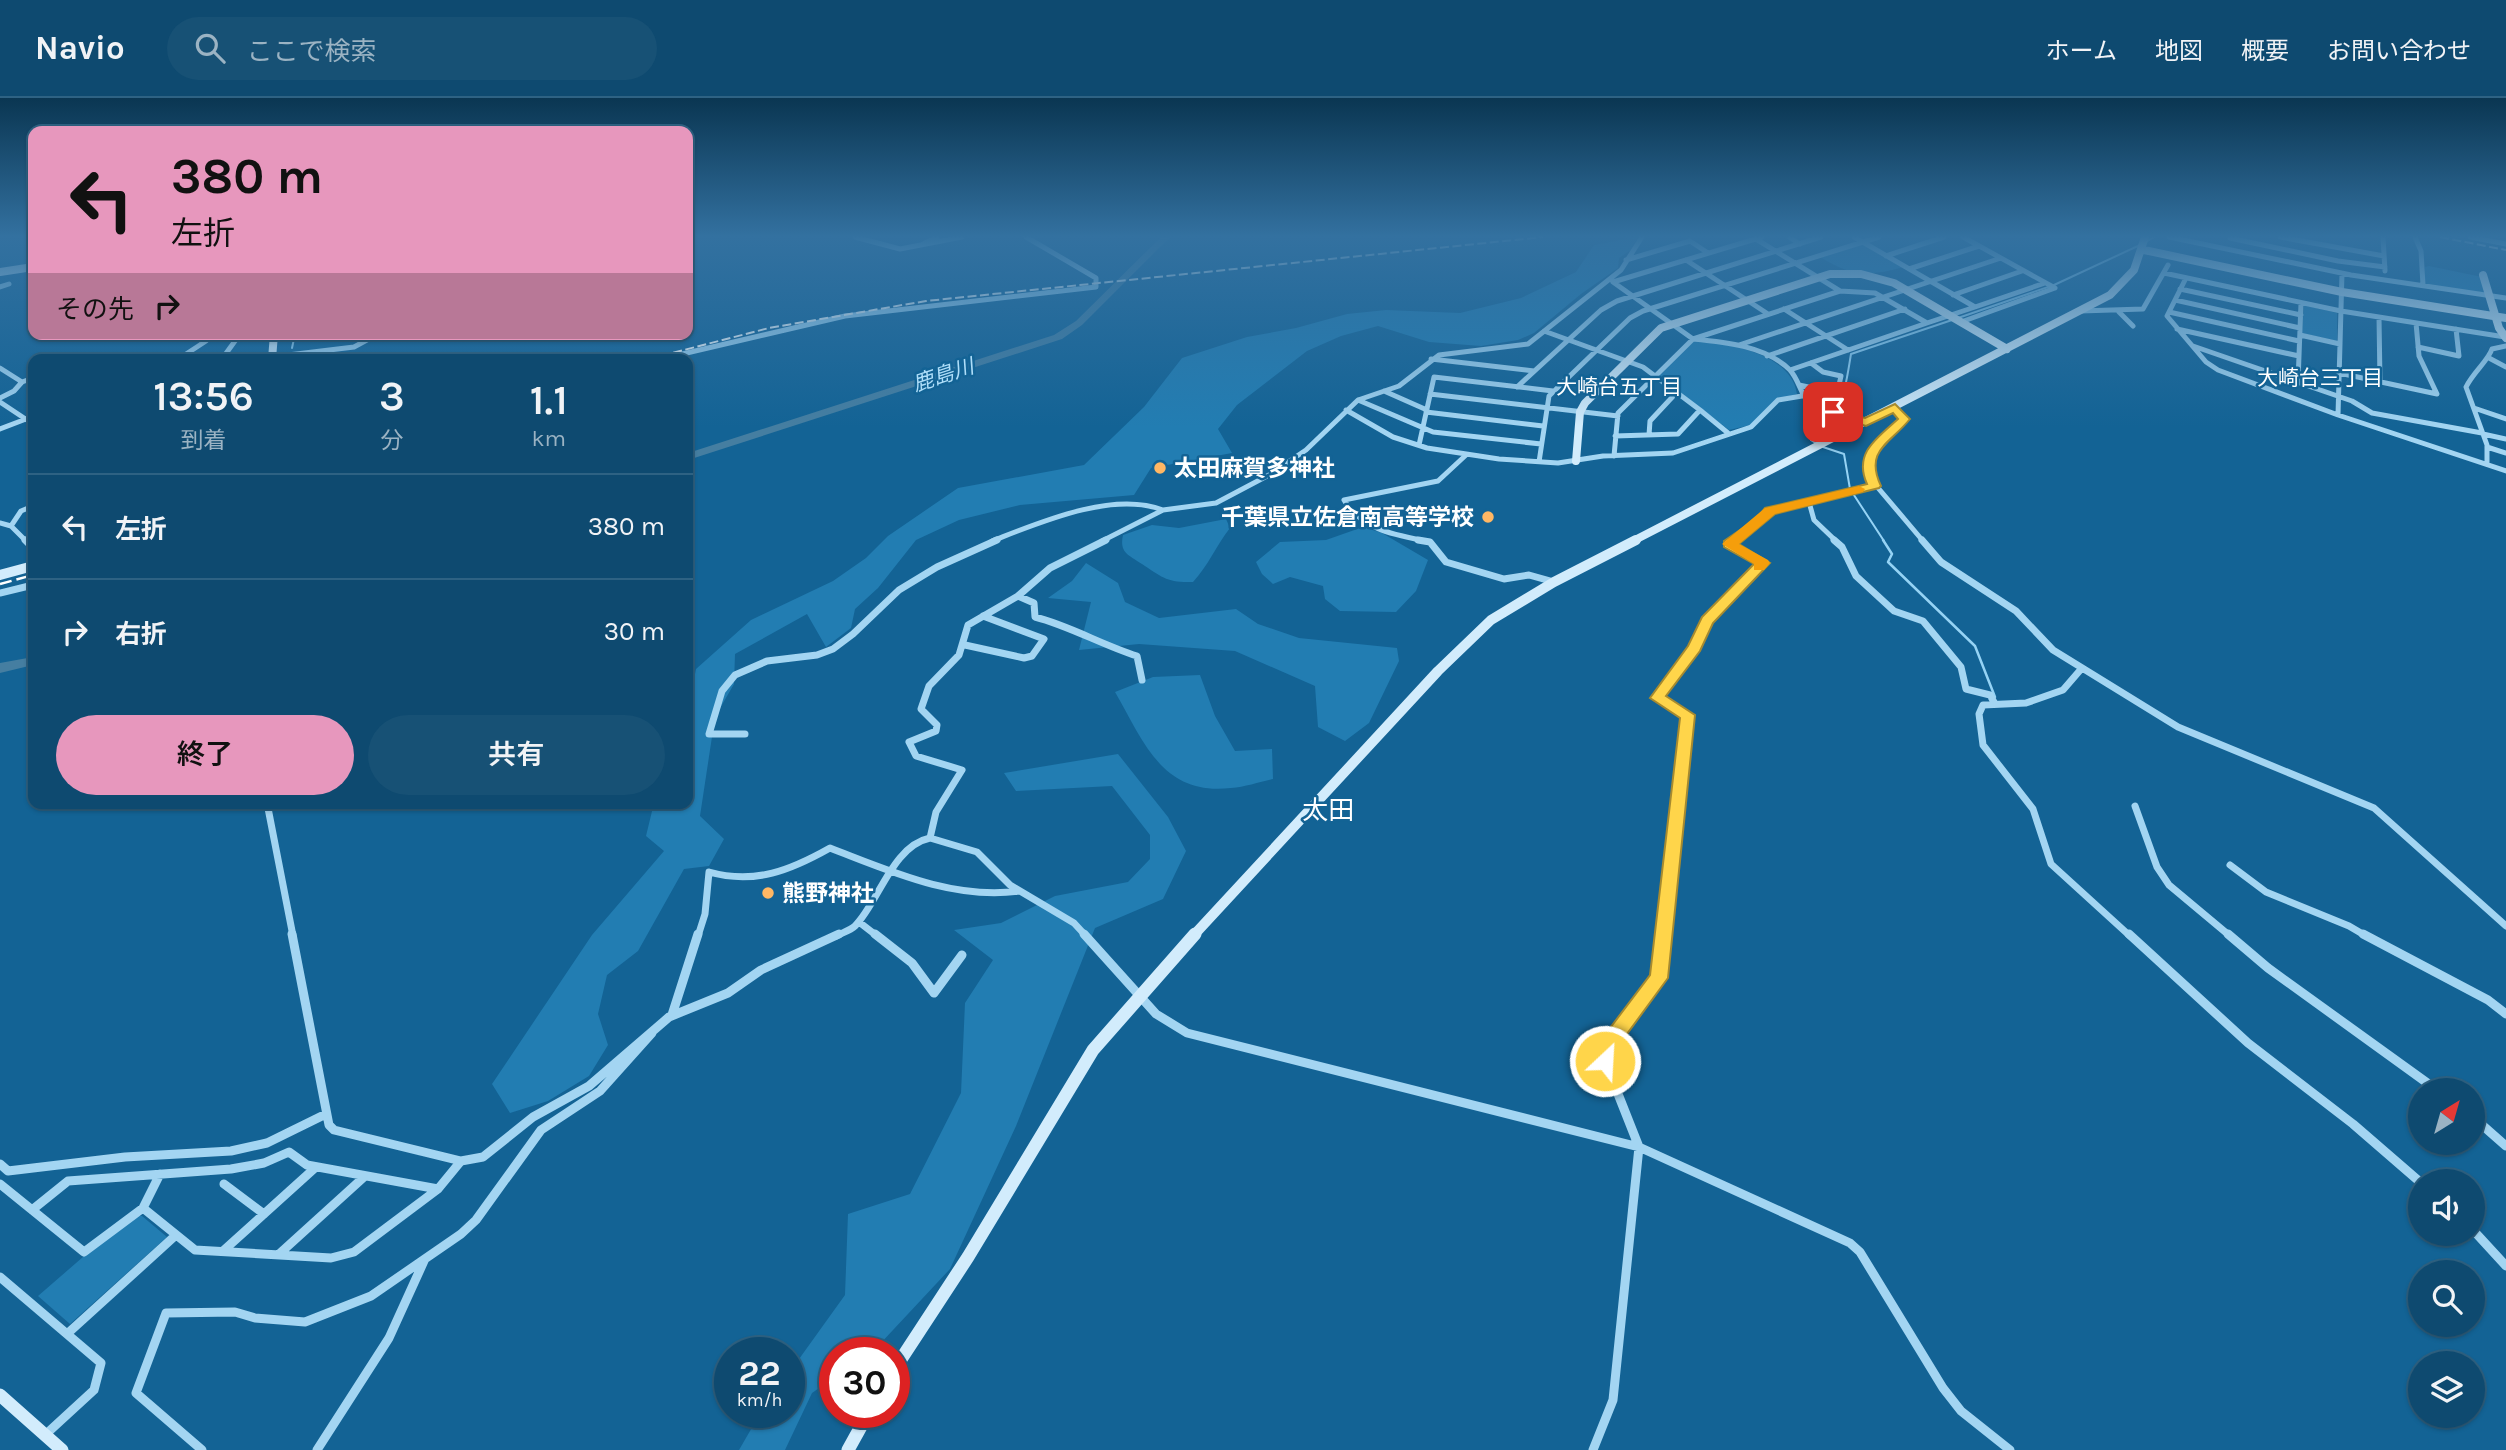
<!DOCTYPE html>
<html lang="ja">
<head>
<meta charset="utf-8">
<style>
	body { margin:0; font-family:Karla,"Noto Sans JP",sans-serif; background:#175175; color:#f1f3f6; height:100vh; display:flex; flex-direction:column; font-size:26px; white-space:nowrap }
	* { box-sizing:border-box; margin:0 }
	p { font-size:23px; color:#9bb3c3 }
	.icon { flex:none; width:38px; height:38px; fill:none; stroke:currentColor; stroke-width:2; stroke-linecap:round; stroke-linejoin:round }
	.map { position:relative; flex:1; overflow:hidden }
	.side { position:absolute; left:28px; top:256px; width:665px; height:455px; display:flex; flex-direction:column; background:#0e4a70; border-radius:14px; box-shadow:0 2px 5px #0004,0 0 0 2px #2e6283 }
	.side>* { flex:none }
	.hud { position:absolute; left:28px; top:28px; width:665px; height:214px; border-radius:14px; box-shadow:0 2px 5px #0004,0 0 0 2px #2e6283; background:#e797bd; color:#111; overflow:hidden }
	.needle { width:46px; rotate:37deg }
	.controls { position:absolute; left:2408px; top:980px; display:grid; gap:14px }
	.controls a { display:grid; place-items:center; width:77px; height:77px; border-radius:50%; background:#0e4a70; box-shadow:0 2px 5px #0004,0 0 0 2px #2e6283; font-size:35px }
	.speed { position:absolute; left:714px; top:1239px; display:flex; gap:14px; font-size:35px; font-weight:700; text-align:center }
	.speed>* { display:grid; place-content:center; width:91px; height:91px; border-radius:50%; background:#0e4a70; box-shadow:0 2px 5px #0004,0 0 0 2px #2e6283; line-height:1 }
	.speed small { font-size:18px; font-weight:400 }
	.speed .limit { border:10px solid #d22; background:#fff; color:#111 }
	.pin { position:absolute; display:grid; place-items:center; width:60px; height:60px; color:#fff; margin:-30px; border-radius:14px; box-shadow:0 4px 10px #0006 }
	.me { position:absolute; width:77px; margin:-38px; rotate:25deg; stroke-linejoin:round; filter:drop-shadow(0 0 5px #0008) }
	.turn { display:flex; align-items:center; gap:24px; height:147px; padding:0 28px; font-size:32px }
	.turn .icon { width:91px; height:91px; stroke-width:2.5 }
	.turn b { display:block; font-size:49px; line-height:60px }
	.then { display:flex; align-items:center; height:66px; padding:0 28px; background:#0003; gap:14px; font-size:26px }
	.eta { display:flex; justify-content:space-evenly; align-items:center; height:119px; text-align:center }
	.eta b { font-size:42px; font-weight:600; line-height:49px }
	.cta { display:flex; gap:14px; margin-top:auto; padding:14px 28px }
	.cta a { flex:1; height:80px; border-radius:42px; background:#e797bd; color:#111; font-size:28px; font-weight:600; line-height:80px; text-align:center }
	.cta a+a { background:#175175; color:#f1f3f6 }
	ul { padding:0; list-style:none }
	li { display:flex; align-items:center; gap:21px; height:105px; padding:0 28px; border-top:2px solid #2e6283 }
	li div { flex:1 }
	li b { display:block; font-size:26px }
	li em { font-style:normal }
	header { display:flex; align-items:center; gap:42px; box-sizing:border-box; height:98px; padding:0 35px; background:#0e4a70; border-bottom:2px solid #2e6283 }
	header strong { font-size:33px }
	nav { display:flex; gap:38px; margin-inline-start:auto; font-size:24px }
	.search { width:490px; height:63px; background:#175175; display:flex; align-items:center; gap:18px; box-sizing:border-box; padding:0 24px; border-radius:38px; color:#9bb3c3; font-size:26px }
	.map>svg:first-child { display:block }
</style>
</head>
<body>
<header>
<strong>Navio</strong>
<div class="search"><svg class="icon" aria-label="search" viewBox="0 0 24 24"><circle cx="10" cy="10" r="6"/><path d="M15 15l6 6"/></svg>ここで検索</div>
<nav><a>ホーム</a><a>地図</a><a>概要</a><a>お問い合わせ</a></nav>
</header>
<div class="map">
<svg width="2506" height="1352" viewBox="0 0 2506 1352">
	<rect width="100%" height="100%" fill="#136395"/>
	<path fill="#227db2" d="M 1638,139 L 1631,152 L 1619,160 L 1618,170 L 1581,196 L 1534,235 L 1518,242 L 1481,248 L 1429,244 L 1378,228 L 1341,238 L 1307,253 L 1237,307 L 1218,331 L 1232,355 L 1151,370 L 1134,397 L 1020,407 L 959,422 L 916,442 L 878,490 L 855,511 L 851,530 L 826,549 L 807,516 L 735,556 L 734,586 L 715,619 L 700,718 L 724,741 L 709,768 L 684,771 L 638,853 L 607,877 L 598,916 L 608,947 L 589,978 L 548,1003 L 510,1015 L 492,986 L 592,837 L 664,753 L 646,738 L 654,705 L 688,705 L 688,611 L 696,571 L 751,522 L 833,483 L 866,460 L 888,438 L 958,390 L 1084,367 L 1144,309 L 1182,260 L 1247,239 L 1296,230 L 1347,216 L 1386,212 L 1460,215 L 1521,200 L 1576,174 L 1594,147 Z
		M 1862,146 L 1903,169 C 1869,179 1851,178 1820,159 Z
		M 2429,168 L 2482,179 L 2486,195 L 2427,187 L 2424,185 L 2425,169 Z
		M 2304,207 L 2337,215 L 2337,243 L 2302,235 Z
		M 1697,242 C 1731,246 1791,256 1797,296 L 1785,299 L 1751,327 L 1729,332 L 1659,278 L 1691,244 Z
		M 1226,421 L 1230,430 C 1216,448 1208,468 1193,484 C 1167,485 1162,479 1142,466 C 1129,457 1119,455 1123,437 L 1152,427 L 1179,430 Z
		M 1363,429 L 1382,435 L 1428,462 L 1416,493 L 1396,514 L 1340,513 L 1325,501 L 1323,488 L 1290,479 L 1273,486 L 1262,476 L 1256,464 L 1280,444 L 1326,442 Z
		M 1086,465 L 1118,485 L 1125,504 L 1159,520 L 1236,511 L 1258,526 L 1299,540 L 1397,550 L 1399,563 L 1369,625 L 1345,643 L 1318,629 L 1315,588 L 1235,553 L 1139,546 L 1079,552 L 1091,504 L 1048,500 L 1072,483 Z
		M 1200,577 L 1215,618 L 1235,653 L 1272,651 L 1273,681 C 1259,684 1245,689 1231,690 C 1162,698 1144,644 1115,594 L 1153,579 Z
		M 1118,656 L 1168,719 L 1186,753 L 1163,801 L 1095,830 L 1016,1028 L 950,1171 L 879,1247 L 868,1255 L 835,1255 L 835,1279 L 812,1295 L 785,1352 L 739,1352 L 761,1314 L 789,1314 L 789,1275 L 845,1197 L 848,1116 L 910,1096 L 961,995 L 965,905 L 993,862 L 954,832 L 1001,825 L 1055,798 L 1128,784 L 1150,761 L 1150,737 L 1112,688 L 1016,693 L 1004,675 Z
		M 137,1118 L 142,1118 L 167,1139 L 70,1226 L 38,1198 L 106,1139 Z"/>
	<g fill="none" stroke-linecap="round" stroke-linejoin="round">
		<path stroke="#95d3f5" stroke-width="2" d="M 2146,144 L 2154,139
			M 1958,220 L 2054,187 L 2140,147
			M 292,250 L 295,236
			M 317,254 L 323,261
			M 1817,346 L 1811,342 C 1843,322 1845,291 1851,256 L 1952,222
			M 1823,349 L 1844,356 L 1850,391 L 1884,443"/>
		<path stroke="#95d3f5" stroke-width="2.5" d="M 1883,442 L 1892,456 L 1888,464 L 1975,548 L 1995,599"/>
		<path fill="#457ea1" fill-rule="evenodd" d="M 1161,139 L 1170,139 L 1082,227 L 1062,241 L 688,362 L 688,355 L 1054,237 L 1076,223 Z
			M 33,559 L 33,567 L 0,575 L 0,565 Z"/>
		<path stroke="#a3d5f2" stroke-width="5" d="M 855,139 L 900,151 L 962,139
			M 1789,139 L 1800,146
			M 1854,139 L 1975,209 L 2045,185
			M 1963,139 L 2055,190
			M 2169,139 L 2351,177 L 2506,200
			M 2280,139 L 2384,158
			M 2383,139 L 2385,173
			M 2415,139 L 2421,153 L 2423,187
			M 2470,139 L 2506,146
			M 2230,140 L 2338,163 L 2385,169
			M 1756,141 L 1840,193 L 1693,241 L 1613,184 L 1762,139
			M 923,146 L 937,139
			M 1886,158 L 1944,139
			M 1626,162 L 1690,143 L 1708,155
			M 1686,162 L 1768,216
			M 1909,171 L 1979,148
			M 2164,175 L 2341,213 L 2505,239
			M 2186,180 L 2167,218 L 2206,264 L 2218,272 L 2338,317 L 2506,373
			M 0,189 L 9,186
			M 2180,191 L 2301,217
			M 1953,197 L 2022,173
			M 2175,202 L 2300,230
			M 1784,211 L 1848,252
			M 2080,213 L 2143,211 L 2168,167
			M 2119,214 L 2133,228
			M 2169,214 L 2299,243
			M 2379,219 L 2380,284
			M 1961,224 L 2055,190
			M 1927,225 L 1975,209
			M 2177,231 L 2299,258
			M 1544,233 L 1643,269 L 1700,312 L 1678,336 L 1615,338
			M 2300,237 L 2340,246
			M 1739,247 L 2001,160
			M 2193,248 L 2352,303 L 2372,315 L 2482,335
			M 2418,249 L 2459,258 L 2456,231
			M 1767,258 L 1905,211
			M 2489,260 L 2506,269
			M 121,261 L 140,258 L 143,261
			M 184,261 L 180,260 L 206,243 L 182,238 L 185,236
			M 222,261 L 240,236
			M 255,261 L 354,249 L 378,236
			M 661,261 L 845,218 L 1096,189 L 1096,180 L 1026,139
			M 1431,261 L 1534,273
			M 1811,265 L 1823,274 L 1841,278 L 1833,314
			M 0,270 L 22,284 L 14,293 L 0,300
			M 1790,272 L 1927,225 L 1875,195 L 1840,193
			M 2339,275 L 2437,296 L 2419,258 L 2416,225
			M 22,284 L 33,280
			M 2298,284 L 2301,205
			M 1799,287 L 1837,295
			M 1517,289 L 1601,212 L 1617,203 L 1821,139
			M 1384,293 L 1427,312
			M 1430,296 L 1618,318
			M 1358,302 L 1433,334 L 1541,346
			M 0,304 L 33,326
			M 1895,309 L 1904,321 L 1871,352 L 1868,378 L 1923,443
			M 2474,310 L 2506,321
			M 1346,312 L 1393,339 L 1427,350 L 1499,361 L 1558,365 L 1603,358 L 1673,355 L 1751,329 L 1778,302 L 1802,298
			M 1700,312 L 1728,335
			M 1426,314 L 1543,328
			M 2338,317 L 2342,175
			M 0,331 L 26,321
			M 2483,336 L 2506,341
			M 1649,337 L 1650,323 L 1677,294
			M 1419,347 L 1434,279 L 1553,293
			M 2487,349 L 2506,355
			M 1614,358 L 1618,315 L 1693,241 C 1725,244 1766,248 1790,272 C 1799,282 1800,295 1809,305 L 1865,324
			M 1539,364 L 1549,298 L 1630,220 L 1643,213 L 1879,139
			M 2487,366 L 2487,347 L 2466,289 C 2474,273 2488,263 2492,251 L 2506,248
			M 1809,404 L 1814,422 L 1836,443
			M 0,425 L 11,428 L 26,443
			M 11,428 L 21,413 L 33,408
			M 992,443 C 1041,424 1112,393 1163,412
			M 1102,443 L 1163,412 L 1216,405 L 1269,377 L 1306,352 L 1358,302 L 1399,288 L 1439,257 L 1528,246 L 1621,172 L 1642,139
			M 1426,443 C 1395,437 1362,432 1344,402 L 1438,383 L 1466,357
			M 1732,443 L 1770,413 L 1874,388"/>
		<path stroke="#a3d5f2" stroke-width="7" d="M 25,442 L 33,450
			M 1418,442 L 1430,444 L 1446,464 L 1504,481 L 1529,477 L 1554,484
			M 1834,442 L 1842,449 L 1856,478 L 1894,513 L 1923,523 L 1961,569 L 1966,591 L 1990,597 L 1995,606
			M 1922,442 L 1941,464 L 2016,513 L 2053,552 L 2178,629 L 2374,710 L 2506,828
			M 0,495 L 33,487
			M 1018,498 L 1034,505 L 1035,519 C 1070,528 1102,547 1137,558 L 1142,582
			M 965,547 L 1024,560 L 1032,558 L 1044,541 L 983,518
			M 2082,570 L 2063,592 L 2026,605 L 1983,607 L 1979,616 L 1983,647 L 2033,711 L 2051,766 L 2130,838
			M 745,636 L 709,636 L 722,593 L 735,577 L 767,563 L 817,557 L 833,551 L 853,536 L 899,492 L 937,469 L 997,442
			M 267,705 L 293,838
			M 2135,708 L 2157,769 L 2169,787 L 2230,838
			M 2230,767 L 2266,794 L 2349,828 L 2366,838
			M 859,824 L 877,838
			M 698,838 L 705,816 L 709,774 C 755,787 791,772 830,750 C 890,773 953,802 1019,793
			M 836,838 C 842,835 851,832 855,828 C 879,804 892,748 930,740
			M 1086,838 L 1074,825 L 1010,787 L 977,754 L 930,740 L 936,714 L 962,672 L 916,658 L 909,644 L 936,633 L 937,627 L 921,611 L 929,588 L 959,557 L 968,527 L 1018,498 L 1050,470 L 1106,442
			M 1664,838 L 1688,617 L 1657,600 L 1695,549 L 1707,523 L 1763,465 L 1729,446 L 1735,442"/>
		<path stroke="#a3d5f2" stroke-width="9" d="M 292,836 L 329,1027 L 334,1032 L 461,1063 L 483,1059 L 533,1019 L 589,988 L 669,919 L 728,895 L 761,872 L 839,836
			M 875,836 L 912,865 L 934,895 L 962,857
			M 1084,836 L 1156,916 L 1187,935 L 1639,1049 L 1850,1145 L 1860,1154 L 1943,1290 L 1961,1313 L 2010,1352
			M 2129,836 L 2248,945 L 2353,1026 L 2420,1084
			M 2228,836 L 2268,870 L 2437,992
			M 2363,836 L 2488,902 L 2506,916
			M 672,917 L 698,836
			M 2473,1019 L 2506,1048
			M 0,1066 L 8,1073 L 125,1059 L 231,1053 L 267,1045 L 326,1016
			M 0,1086 L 84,1154 L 143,1110 L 195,1152 L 331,1160 L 354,1154 L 438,1091 L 461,1063
			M 224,1086 L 264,1116
			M 143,1110 L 160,1076
			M 32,1112 L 68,1083 L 231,1071 L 264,1065 L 289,1054 L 307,1067 L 438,1091
			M 2473,1132 L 2506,1168
			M 223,1153 L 316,1069
			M 278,1157 L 364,1079
			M 0,1179 L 101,1265 L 94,1292 L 45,1337
			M 67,1236 L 176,1137
			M 202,1352 L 136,1295 L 166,1215 L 235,1214 L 255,1220 L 305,1224 L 371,1198 L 461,1136 L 476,1122 L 541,1032 L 600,993 L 652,935
			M 317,1352 L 389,1240 L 424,1163
			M 1593,1352 L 1613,1302 L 1639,1049 L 1605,963 L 1605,955 L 1659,879 L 1664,836"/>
		<path stroke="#d2ecfc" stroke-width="8" d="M 2144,152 L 2342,194 L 2506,220
			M 0,174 L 33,169
			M 2483,177 L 2499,230 L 2506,240
			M 272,261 L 274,236
			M 1576,363 L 1580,314 L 1585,305 L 1661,230 L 1830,176 L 1861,176 L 1894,185 L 2007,251
			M 1633,443 L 2110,197 L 2134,172 L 2145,139"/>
		<path stroke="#d2ecfc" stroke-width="10" d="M 0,477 L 33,468
			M 1193,838 L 1438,573 L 1491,522 L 1554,484 L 1636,442"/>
		<path stroke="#d2ecfc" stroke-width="13" d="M 894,1272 L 968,1159 L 1093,952 L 1195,836
			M 0,1297 L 62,1352
			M 848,1352 L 869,1314"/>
		<path stroke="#fff" stroke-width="2" stroke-dasharray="9 3.5" stroke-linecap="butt" d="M 2440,139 L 2506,152
			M 649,261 L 769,230 L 926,203 L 1543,139"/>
		<path stroke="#fff" stroke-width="2.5" stroke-dasharray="12 5" stroke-linecap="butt" d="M 0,486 L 33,477"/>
	</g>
	<linearGradient id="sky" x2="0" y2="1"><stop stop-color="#0a3652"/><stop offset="0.42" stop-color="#3371a0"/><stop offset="1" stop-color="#3371a0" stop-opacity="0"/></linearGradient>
	<rect width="2506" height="329" fill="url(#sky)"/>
	<path fill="#ffd54a" stroke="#a68a30" stroke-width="2" d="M 1895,306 L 1910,321 C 1890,346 1864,352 1881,388 L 1879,390 L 1775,416 L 1739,446 L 1770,465 L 1713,525 L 1700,553 L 1666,598 L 1695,617 L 1668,880 L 1616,951 L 1612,969 L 1598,969 L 1595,963 L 1601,942 L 1650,877 L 1680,620 L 1650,600 L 1688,548 L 1702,519 L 1754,466 L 1724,449 L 1724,443 L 1756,421 L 1765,410 L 1867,386 C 1853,355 1877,340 1898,321 L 1893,315 L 1866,328 L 1829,317 L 1829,311 L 1865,320 Z"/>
	<path fill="#f59e0b" d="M 1859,388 L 1865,391 L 1863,394 L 1775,416 L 1739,446 L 1768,462 L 1770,465 L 1764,472 L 1754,472 L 1754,466 L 1722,446 L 1765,410 Z"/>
	<g fill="#ffb764" stroke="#136395" stroke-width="2.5">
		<circle cx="1160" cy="370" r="7"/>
		<circle cx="1488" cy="419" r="7"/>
		<circle cx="768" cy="795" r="7"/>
	</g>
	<g text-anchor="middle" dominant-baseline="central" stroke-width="5" stroke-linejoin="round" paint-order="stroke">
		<g font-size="21" font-style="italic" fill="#afdef9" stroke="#136395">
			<text transform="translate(943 277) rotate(-18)">鹿島川</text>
		</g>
		<g font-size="21" fill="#fff" stroke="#136395">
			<text x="2320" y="280">大崎台三丁目</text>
			<text x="1619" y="289">大崎台五丁目</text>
		</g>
		<g font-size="23" font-weight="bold" fill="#fff" stroke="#136395" text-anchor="start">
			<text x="1174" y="370">太田麻賀多神社</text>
			<text x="1474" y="419" text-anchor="end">千葉県立佐倉南高等学校</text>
			<text x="782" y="795">熊野神社</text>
		</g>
		<g font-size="26" fill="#fff" stroke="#136395">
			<text x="1328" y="712">太田</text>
		</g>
	</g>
</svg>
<div class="controls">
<a><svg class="needle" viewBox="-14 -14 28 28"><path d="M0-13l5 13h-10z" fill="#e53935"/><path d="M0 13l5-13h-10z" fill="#9bb3c3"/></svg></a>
<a><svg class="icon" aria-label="sound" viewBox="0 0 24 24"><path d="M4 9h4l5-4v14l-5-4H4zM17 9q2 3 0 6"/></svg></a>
<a><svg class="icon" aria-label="search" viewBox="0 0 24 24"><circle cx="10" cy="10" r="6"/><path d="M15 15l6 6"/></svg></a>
<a><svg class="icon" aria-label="layers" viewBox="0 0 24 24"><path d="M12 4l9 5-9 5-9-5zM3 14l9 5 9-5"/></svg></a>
</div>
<div class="speed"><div>22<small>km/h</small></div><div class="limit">30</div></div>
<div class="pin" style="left:1833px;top:314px;background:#d93025"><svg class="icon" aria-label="arrive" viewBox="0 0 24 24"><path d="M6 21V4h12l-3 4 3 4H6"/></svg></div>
<svg class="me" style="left:1605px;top:963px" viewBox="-20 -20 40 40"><circle r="17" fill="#ffd54a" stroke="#fff" stroke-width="3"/><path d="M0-11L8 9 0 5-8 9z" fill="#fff"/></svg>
<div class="hud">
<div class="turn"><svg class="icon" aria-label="left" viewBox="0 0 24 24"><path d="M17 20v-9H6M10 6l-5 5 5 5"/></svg><div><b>380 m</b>左折</div></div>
<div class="then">その先<svg class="icon" aria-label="right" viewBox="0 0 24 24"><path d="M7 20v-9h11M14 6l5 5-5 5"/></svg></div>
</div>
<section class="side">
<div class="eta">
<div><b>13:56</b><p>到着</p></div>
<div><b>3</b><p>分</p></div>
<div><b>1.1</b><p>km</p></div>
</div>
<ul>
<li><svg class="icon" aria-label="left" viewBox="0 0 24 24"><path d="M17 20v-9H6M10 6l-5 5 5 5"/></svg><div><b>左折</b></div><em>380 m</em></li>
<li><svg class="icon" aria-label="right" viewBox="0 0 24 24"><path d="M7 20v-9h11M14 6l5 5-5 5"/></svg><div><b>右折</b></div><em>30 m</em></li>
</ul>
<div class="cta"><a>終了</a><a>共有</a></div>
</section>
</div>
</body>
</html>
